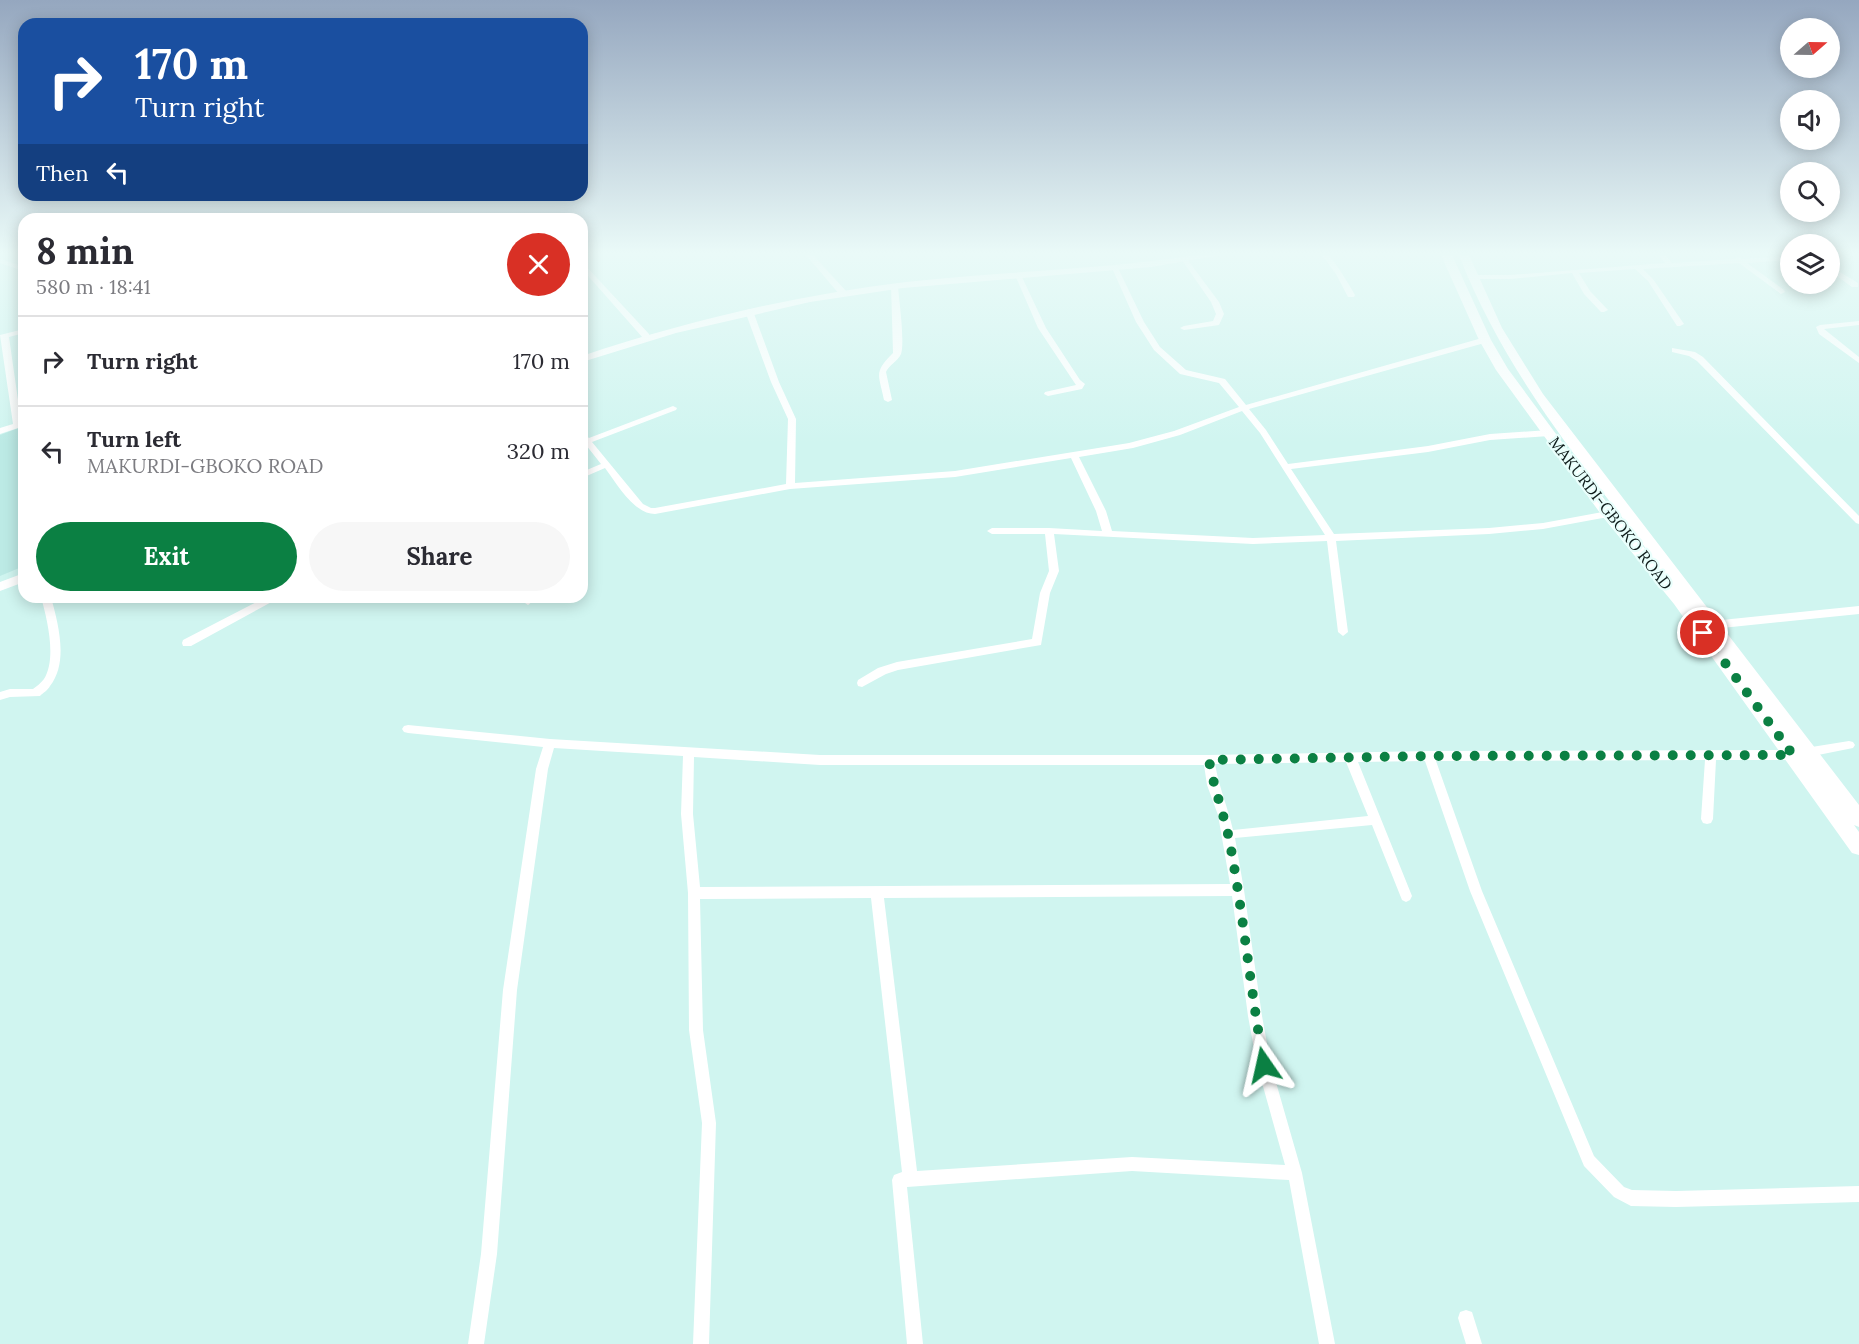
<!DOCTYPE html>
<html lang="en">
<head>
<meta charset="utf-8">
<style>
	body { margin:0; font-family:Lora,serif; background:#f7f7f7; color:#2b2b33; height:100vh; display:flex; flex-direction:column; font-size:22px; white-space:nowrap }
	* { box-sizing:border-box; margin:0 }
	p { font-size:20px; color:#7c7c81 }
	.icon { flex:none; width:33px; height:33px; fill:none; stroke:currentColor; stroke-width:2; stroke-linecap:round; stroke-linejoin:round }
	.map { position:relative; flex:1; overflow:hidden }
	.drawer { position:absolute; left:18px; top:213px; width:570px; height:390px; display:flex; flex-direction:column; background:#fff; border-radius:18px; box-shadow:0 3px 15px #0003 }
	.drawer>* { flex:none }
	.hud { position:absolute; left:18px; top:18px; width:570px; height:183px; border-radius:18px; box-shadow:0 3px 15px #0003; background:#1a4fa0; color:#fff; overflow:hidden }
	.needle { width:39px; rotate:70deg }
	.tools { position:absolute; left:1780px; top:18px; display:grid; gap:12px }
	.tools a { display:grid; place-items:center; width:60px; height:60px; border-radius:50%; background:#fff; box-shadow:0 3px 15px #0003; font-size:30px }
	.pin { position:absolute; display:grid; place-items:center; width:51px; height:51px; color:#fff; margin:-26px; border:3px solid #fff; border-radius:50%; box-shadow:0 2px 6px #0007 }
	.me { position:absolute; width:66px; margin:-33px; rotate:349deg; stroke-linejoin:round; filter:drop-shadow(0 0 4px #0008) }
	.turn { display:flex; align-items:center; gap:21px; height:126px; padding:0 18px; font-size:27px }
	.turn .icon { width:78px; height:78px; stroke-width:2.5 }
	.turn b { display:block; font-size:42px; line-height:51px }
	.then { display:flex; align-items:center; height:57px; padding:0 18px; background:#0003; gap:12px; font-size:22px }
	.round { display:grid; place-items:center; flex:none; width:63px; height:63px; border-radius:32px; background:#f7f7f7 }
	.overview { display:flex; align-items:center; justify-content:space-between; height:102px; padding:0 18px }
	h1 { font-size:36px; font-weight:700; line-height:45px }
	.action { display:flex; gap:12px; margin-top:auto; padding:12px 18px }
	.action a { flex:1; height:69px; border-radius:36px; background:#0b8043; color:#fff; font-size:24px; font-weight:700; line-height:69px; text-align:center }
	.action a+a { background:#f7f7f7; color:#2b2b33 }
	ul { padding:0; list-style:none }
	li { display:flex; align-items:center; gap:18px; height:90px; padding:0 18px; border-top:2px solid #e1e1e2 }
	li div { flex:1 }
	li b { display:block; font-size:22px }
	li em { font-style:normal }
	.map>svg:first-child { display:block }
</style>
</head>
<body>
<div class="map">
<svg width="1859" height="1344" viewBox="0 0 1859 1344">
	<rect width="100%" height="100%" fill="#d0f5f0"/>
	<path fill="#bceae5" d="M 24,426 L 24,566 L 0,576 L 0,435 Z"/>
	<g fill="none" stroke-linecap="round" stroke-linejoin="round">
		<path fill="#fff" fill-rule="evenodd" d="M 806,255 L 813,255 L 846,291 L 846,295 L 840,295 Z
			M 1322,255 L 1329,255 C 1339,268 1347,281 1355,295 L 1354,297 L 1348,297 L 1336,274 Z
			M 1658,255 L 1665,255 L 1672,263 L 1735,259 L 1738,257 L 1742,259 L 1791,256 L 1791,260 L 1747,263 L 1784,290 L 1785,292 L 1781,294 L 1739,263 L 1643,269 L 1653,279 L 1684,324 L 1680,326 L 1677,326 L 1648,281 L 1635,269 L 1579,273 L 1590,291 L 1608,310 L 1604,312 L 1601,312 L 1584,294 L 1572,273 L 1510,279 L 1471,279 L 1467,277 L 1471,275 L 1510,275 L 1665,263 Z
			M 1185,258 L 1187,259 L 1219,302 L 1224,314 L 1219,325 L 1184,330 L 1180,328 L 1184,326 L 1213,321 L 1216,314 L 1211,302 L 1182,260 Z
			M 0,259 L 24,267 L 24,271 L 0,263 Z
			M 582,263 L 584,264 L 649,334 L 649,338 L 643,338 L 582,269 Z
			M 1115,266 L 1118,268 L 1144,322 L 1160,347 L 1186,370 L 1225,379 L 1246,405 L 1482,338 L 1488,338 L 1488,342 L 1249,409 L 1266,430 L 1288,464 L 1428,446 L 1490,434 L 1549,430 L 1553,433 L 1549,436 L 1490,440 L 1428,452 L 1291,469 L 1334,534 L 1489,528 L 1543,523 L 1608,511 L 1613,514 L 1608,517 L 1543,529 L 1489,534 L 1336,541 L 1348,632 L 1343,636 L 1338,632 L 1327,541 L 1253,544 L 1054,534 L 1059,571 L 1050,593 L 1041,645 L 898,670 L 886,674 L 862,687 L 858,686 L 857,683 L 858,680 L 878,668 L 897,662 L 1032,639 L 1040,593 L 1049,571 L 1045,534 L 992,534 L 987,531 L 992,528 L 1049,528 L 1102,531 L 1096,511 L 1071,458 L 955,477 L 790,489 L 655,514 C 634,514 617,484 605,468 L 582,478 L 582,472 L 601,464 L 582,440 L 582,432 L 589,438 L 673,406 L 677,408 L 676,410 L 592,442 L 643,504 L 651,508 L 655,508 L 786,484 L 788,419 L 771,382 L 745,311 L 749,309 L 753,311 L 779,382 L 796,419 L 795,483 L 955,471 L 1129,443 L 1174,431 L 1239,407 L 1219,383 L 1180,374 L 1154,350 L 1136,322 L 1112,268 ZM 1242,411 L 1260,433 L 1325,535 L 1253,538 L 1112,531 L 1106,511 L 1079,457 L 1133,448 L 1180,435 Z
			M 1830,266 L 1858,283 L 1858,287 L 1852,287 L 1830,271 Z
			M 1018,273 L 1021,275 L 1046,328 L 1080,380 L 1085,384 L 1082,389 L 1048,396 L 1044,394 L 1045,392 L 1076,385 L 1038,328 L 1015,275 Z
			M 891,284 L 898,286 C 899,300 905,342 901,354 C 898,361 889,365 886,372 L 892,400 L 888,402 L 884,400 C 879,374 873,373 893,353 Z
			M 1859,321 L 1859,325 L 1824,329 L 1859,357 L 1859,363 L 1819,334 L 1816,327 L 1820,325 Z
			M 24,329 L 24,333 L 9,337 L 21,421 L 24,421 L 24,426 L 0,434 L 0,428 L 13,424 L 0,335 Z
			M 1672,348 L 1695,352 L 1703,357 L 1859,516 L 1859,524 L 1856,523 L 1697,361 L 1689,356 L 1672,352 Z
			M 41,597 L 51,597 C 58,623 69,662 50,686 C 48,690 43,693 40,696 L 10,697 L 0,700 L 0,692 L 10,689 L 33,689 C 37,686 41,683 44,679 C 57,658 47,619 41,597 Z
			M 266,597 L 279,597 L 277,599 L 191,646 L 183,646 L 182,643 L 183,640 Z
			M 520,597 L 530,597 L 533,601 L 528,605 L 525,603 Z
			M 1859,606 L 1859,614 L 1712,629 L 1707,625 L 1712,621 Z
			M 408,725 L 550,739 L 820,755 L 1209,755 L 1429,751 L 1793,750 L 1849,741 L 1853,742 L 1855,745 L 1853,748 L 1793,760 L 1716,760 L 1713,819 L 1711,823 L 1707,824 L 1703,823 L 1701,819 L 1705,760 L 1436,761 L 1482,891 L 1594,1156 L 1624,1187 L 1632,1190 L 1676,1191 L 1859,1186 L 1859,1202 L 1676,1207 L 1631,1206 L 1614,1197 L 1584,1166 L 1470,891 L 1425,761 L 1358,762 L 1412,896 L 1410,900 L 1406,902 L 1402,900 L 1372,825 L 1235,838 L 1244,890 L 1262,1016 L 1271,1065 L 1302,1173 L 1335,1344 L 1319,1344 L 1289,1180 L 1132,1171 L 907,1187 L 923,1344 L 907,1344 L 892,1180 L 894,1175 L 902,1172 L 871,898 L 700,899 L 703,1030 L 716,1123 L 709,1344 L 693,1344 L 702,1123 L 689,1030 L 688,893 L 681,814 L 683,756 L 554,748 L 548,769 L 517,990 L 497,1254 L 484,1344 L 468,1344 L 481,1254 L 503,990 L 536,769 L 543,747 L 408,733 L 404,732 L 402,729 L 404,726 ZM 694,757 L 820,765 L 1204,765 L 1207,785 L 1218,815 L 1230,884 L 700,887 L 693,814 ZM 1346,762 L 1368,816 L 1233,830 C 1228,808 1219,787 1215,764 ZM 1232,896 L 1248,1016 L 1257,1065 L 1285,1165 L 1132,1157 L 917,1171 L 884,898 Z
			M 1466,1310 L 1472,1312 L 1482,1344 L 1466,1344 L 1458,1318 L 1460,1312 Z"/>
		<path fill="#fff" fill-rule="evenodd" d="M 1197,255 L 1221,255 L 1151,267 L 903,288 L 810,302 L 676,333 L 582,362 L 582,356 C 687,321 796,295 906,282 C 1003,271 1101,270 1197,255 Z
			M 24,573 L 24,582 L 0,591 L 0,582 Z"/>
		<path fill="#fff" fill-rule="evenodd" d="M 1441,255 L 1452,255 L 1491,340 L 1508,369 L 1613,511 L 1654,559 C 1580,462 1504,371 1459,255 L 1469,255 L 1502,328 L 1543,394 L 1859,805 L 1859,827 L 1854,825 L 1859,832 L 1859,855 L 1852,853 L 1674,604 L 1603,517 L 1496,370 L 1479,340 Z"/>
	</g>
	<linearGradient id="sky" x2="0" y2="1"><stop stop-color="#95a7bf"/><stop offset="0.57" stop-color="#eafaf8"/><stop offset="1" stop-color="#eafaf8" stop-opacity="0"/></linearGradient>
	<rect width="1859" height="444" fill="url(#sky)"/>
	<g fill="none" stroke-linecap="round" stroke-linejoin="round">
		<path stroke="#0b8043" stroke-width="10" stroke-dasharray="0 18" d="M 1264,1065 C 1251,993 1244,921 1231,849 C 1226,819 1214,790 1209,760 L 1429,756 L 1793,755 L 1703,633"/>
	</g>
	<g text-anchor="middle" dominant-baseline="central" stroke-width="4.5" stroke-linejoin="round" paint-order="stroke">
		<g font-size="16" fill="#0f1c1b" stroke="#e9fffc">
			<text transform="translate(1611 513) rotate(52)">MAKURDI-GBOKO ROAD</text>
		</g>
	</g>
</svg>
<div class="tools">
<a><svg class="needle" viewBox="-14 -14 28 28"><path d="M0-13l5 13h-10z" fill="#e53935"/><path d="M0 13l5-13h-10z" fill="#7c7c81"/></svg></a>
<a><svg class="icon" aria-label="sound" viewBox="0 0 24 24"><path d="M4 9h4l5-4v14l-5-4H4zM17 9q2 3 0 6"/></svg></a>
<a><svg class="icon" aria-label="search" viewBox="0 0 24 24"><circle cx="10" cy="10" r="6"/><path d="M15 15l6 6"/></svg></a>
<a><svg class="icon" aria-label="layers" viewBox="0 0 24 24"><path d="M12 4l9 5-9 5-9-5zM3 14l9 5 9-5"/></svg></a>
</div>
<div class="pin" style="left:1703px;top:633px;background:#d93025"><svg class="icon" aria-label="arrive" viewBox="0 0 24 24"><path d="M6 21V4h12l-3 4 3 4H6"/></svg></div>
<svg class="me" style="left:1264px;top:1065px" viewBox="-20 -20 40 40"><path d="M0-17L14 15 0 8-14 15z" fill="#0b8043" stroke="#fff" stroke-width="4"/></svg>
<div class="hud">
<div class="turn"><svg class="icon" aria-label="right" viewBox="0 0 24 24"><path d="M7 20v-9h11M14 6l5 5-5 5"/></svg><div><b>170 m</b>Turn right</div></div>
<div class="then">Then<svg class="icon" aria-label="left" viewBox="0 0 24 24"><path d="M17 20v-9H6M10 6l-5 5 5 5"/></svg></div>
</div>
<section class="drawer">
<div class="overview"><div><h1>8 min</h1><p>580 m · 18:41</p></div><a class="round" style="background:#d93025;color:#fff"><svg class="icon" aria-label="close" viewBox="0 0 24 24"><path d="M6 6l12 12M18 6L6 18"/></svg></a></div>
<ul>
<li><svg class="icon" aria-label="right" viewBox="0 0 24 24"><path d="M7 20v-9h11M14 6l5 5-5 5"/></svg><div><b>Turn right</b></div><em>170 m</em></li>
<li><svg class="icon" aria-label="left" viewBox="0 0 24 24"><path d="M17 20v-9H6M10 6l-5 5 5 5"/></svg><div><b>Turn left</b><p>MAKURDI-GBOKO ROAD</p></div><em>320 m</em></li>
</ul>
<div class="action"><a>Exit</a><a>Share</a></div>
</section>
</div>
</body>
</html>
